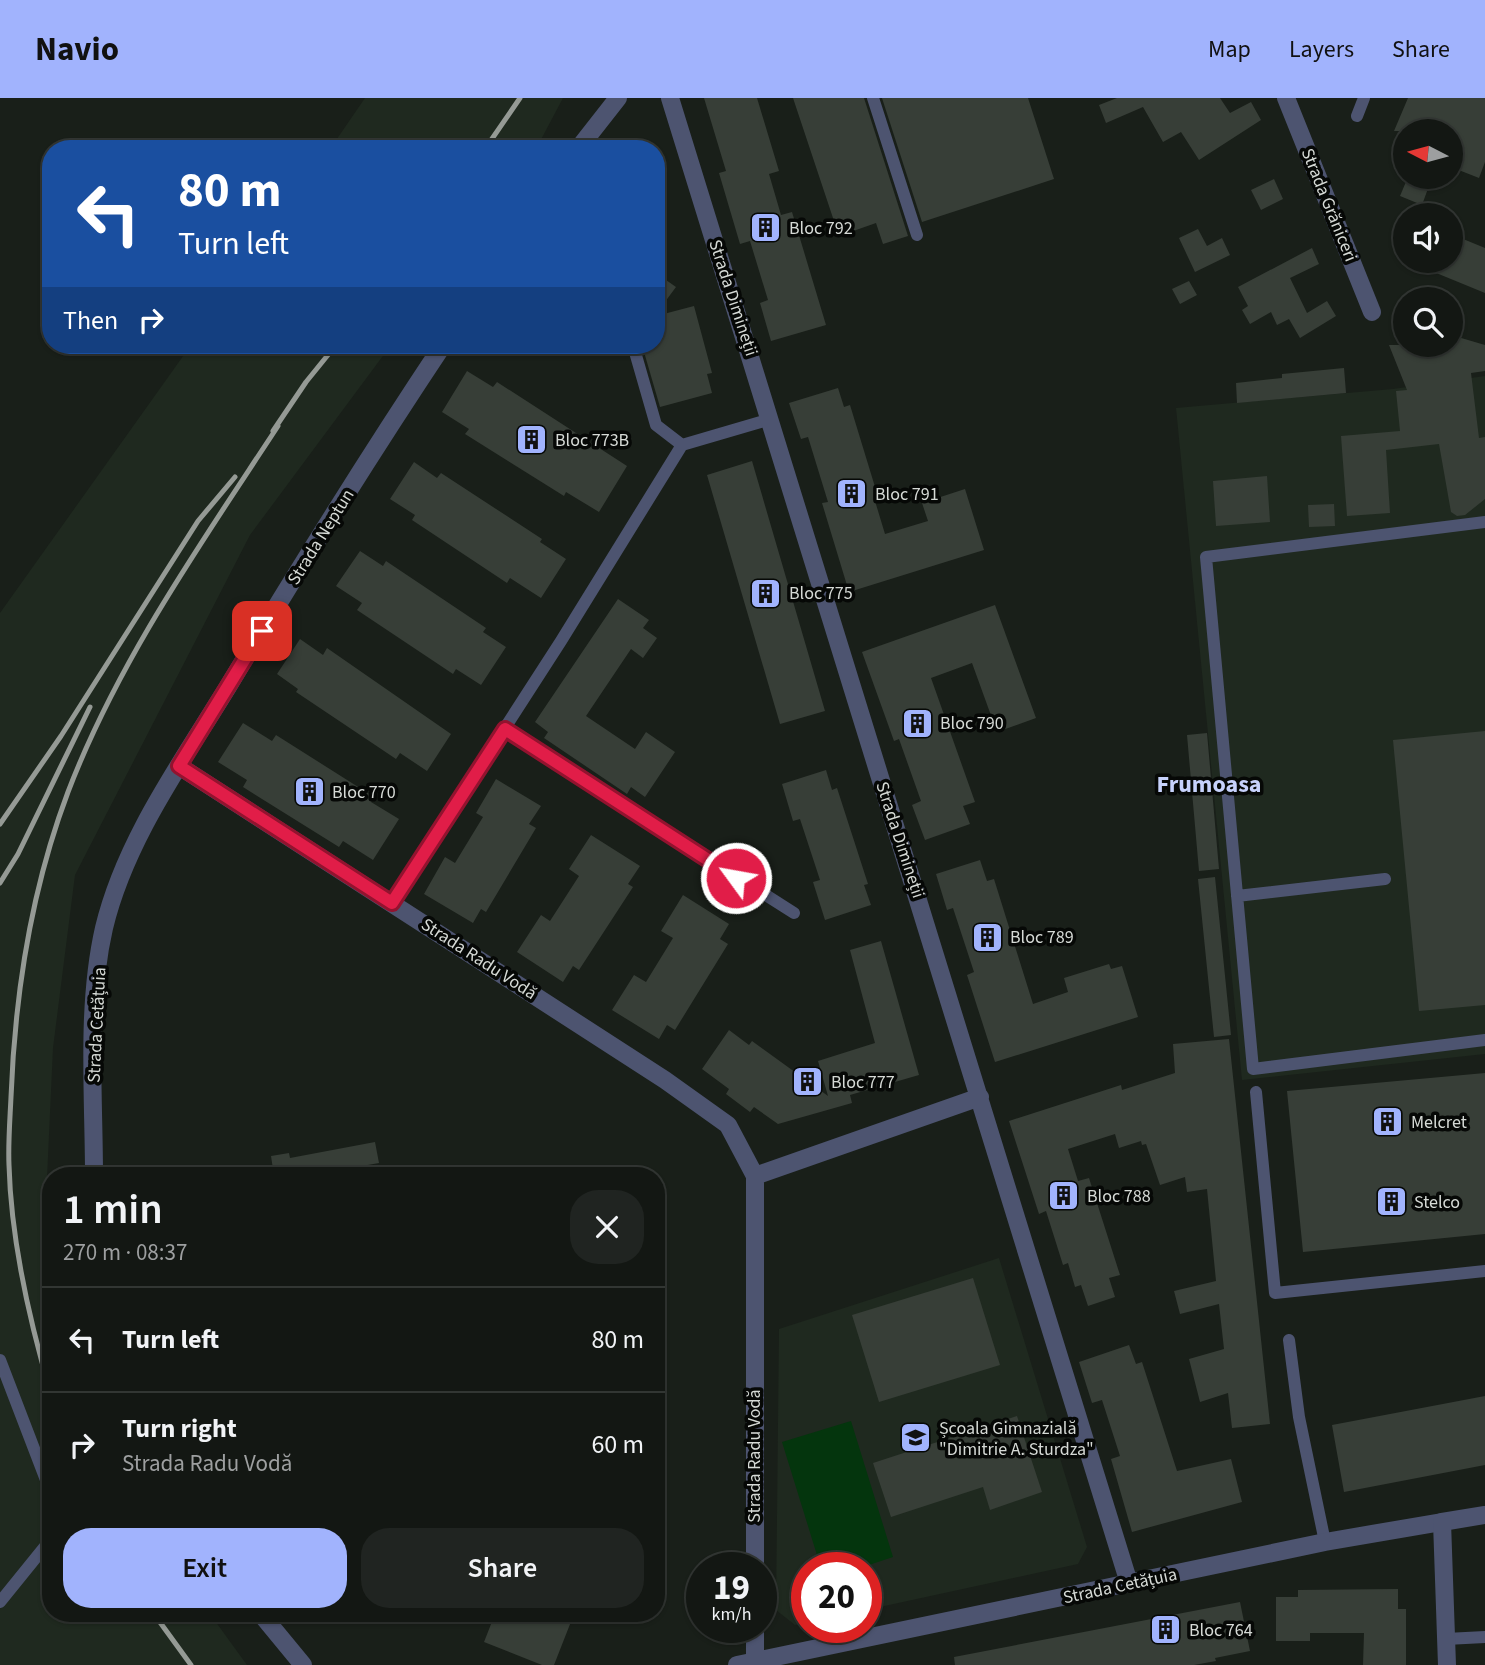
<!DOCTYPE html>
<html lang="en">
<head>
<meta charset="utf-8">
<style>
	body { margin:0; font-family:"Source Sans 3",sans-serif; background:#202421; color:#f1f3f6; height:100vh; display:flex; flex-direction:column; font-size:26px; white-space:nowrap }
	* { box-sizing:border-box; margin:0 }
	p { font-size:23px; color:#9d9fa0 }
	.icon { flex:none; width:38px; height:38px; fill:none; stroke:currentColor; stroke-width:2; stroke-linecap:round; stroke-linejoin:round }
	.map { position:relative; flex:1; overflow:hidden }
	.sheet { position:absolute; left:42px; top:1069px; width:623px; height:455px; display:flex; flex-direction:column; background:#131713; border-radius:28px; box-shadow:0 2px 5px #0004,0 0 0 2px #323633 }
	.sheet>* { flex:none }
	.guide { position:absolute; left:42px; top:42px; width:623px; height:214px; border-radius:28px; box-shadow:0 2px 5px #0004,0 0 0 2px #323633; background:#1a4fa0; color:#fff; overflow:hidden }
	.needle { width:46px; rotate:276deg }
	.fabs { position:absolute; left:1393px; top:21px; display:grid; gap:14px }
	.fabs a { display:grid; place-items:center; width:70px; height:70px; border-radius:50%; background:#131713; box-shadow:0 2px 5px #0004,0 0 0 2px #323633; font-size:35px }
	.speed { position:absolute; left:686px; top:1454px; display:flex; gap:14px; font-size:35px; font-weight:700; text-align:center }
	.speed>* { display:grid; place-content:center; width:91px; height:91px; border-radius:50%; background:#131713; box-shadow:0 2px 5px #0004,0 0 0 2px #323633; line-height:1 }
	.speed small { font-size:18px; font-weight:400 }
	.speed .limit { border:10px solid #d22; background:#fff; color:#111 }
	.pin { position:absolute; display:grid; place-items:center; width:60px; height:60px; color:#fff; margin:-30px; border-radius:14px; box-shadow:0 4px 10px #0006 }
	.me { position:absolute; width:77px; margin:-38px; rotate:302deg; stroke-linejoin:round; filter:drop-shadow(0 0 5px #0008) }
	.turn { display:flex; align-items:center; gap:24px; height:147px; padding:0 21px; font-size:32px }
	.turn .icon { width:91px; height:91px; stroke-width:2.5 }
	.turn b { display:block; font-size:49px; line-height:60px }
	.then { display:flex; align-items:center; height:66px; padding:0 21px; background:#0003; gap:14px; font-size:26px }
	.round { display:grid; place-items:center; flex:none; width:74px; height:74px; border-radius:28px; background:#202421 }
	.summary { display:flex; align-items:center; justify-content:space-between; height:119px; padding:0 21px }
	h1 { font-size:42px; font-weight:600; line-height:52px }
	.primary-button { display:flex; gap:14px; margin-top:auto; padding:14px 21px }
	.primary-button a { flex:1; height:80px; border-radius:28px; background:#a1b3fd; color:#111; font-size:28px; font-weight:600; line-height:80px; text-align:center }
	.primary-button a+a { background:#202421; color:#f1f3f6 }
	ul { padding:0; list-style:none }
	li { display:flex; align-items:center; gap:21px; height:105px; padding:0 21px; border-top:2px solid #323633 }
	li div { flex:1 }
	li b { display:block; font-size:26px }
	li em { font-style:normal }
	header { display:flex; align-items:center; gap:42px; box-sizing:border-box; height:98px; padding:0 35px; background:#a1b3fd; color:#111 }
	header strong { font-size:33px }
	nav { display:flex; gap:38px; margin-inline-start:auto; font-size:24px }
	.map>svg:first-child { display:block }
</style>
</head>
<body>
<header>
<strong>Navio</strong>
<nav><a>Map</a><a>Layers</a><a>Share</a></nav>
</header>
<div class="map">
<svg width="1485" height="1567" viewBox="0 0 1485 1567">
	<rect width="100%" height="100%" fill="#191f19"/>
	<path fill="#1f291f" d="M 365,0 L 563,0 L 536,51 L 330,51 Z
		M 191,247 L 391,247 L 250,437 L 75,777 L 53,950 L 46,1102 L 51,1126 L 51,1516 L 210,1516 L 247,1567 L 0,1567 L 0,515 Z
		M 1485,278 L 1485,956 L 1242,982 L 1176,310 L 1393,291 Z
		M 999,1160 L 1087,1449 L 1078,1466 L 866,1512 L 866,1470 L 807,1470 L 807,1525 L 795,1527 L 776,1512 L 779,1231 Z"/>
	<path fill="#04350d" d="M 851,1323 L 893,1459 L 860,1470 L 821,1470 L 782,1344 Z"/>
	<path fill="#373e37" d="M 704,0 L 757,0 L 779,73 L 769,76 L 781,117 L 792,114 L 826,227 L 771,243 L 760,205 L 768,202 L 750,143 L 740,146 L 719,75 L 726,73 Z
		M 793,0 L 864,0 L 908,138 L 883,146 L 876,125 L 839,138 Z
		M 882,0 L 1028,0 L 1054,81 L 922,124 Z
		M 1117,0 L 1220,0 L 1230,15 L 1251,4 L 1261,22 L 1199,62 L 1181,34 L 1163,44 L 1143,9 L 1106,25 L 1099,7 Z
		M 1408,0 L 1485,0 L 1485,64 L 1479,80 L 1451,69 L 1451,33 L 1394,33 Z
		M 1408,79 L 1430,85 L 1422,107 L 1400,98 Z
		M 1274,81 L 1283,101 L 1261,112 L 1251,92 Z
		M 1198,131 L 1207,148 L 1222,140 L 1230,157 L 1195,174 L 1179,140 Z
		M 1451,136 L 1485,150 L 1485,195 L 1407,163 L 1451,163 Z
		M 1312,150 L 1319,166 L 1290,180 L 1307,215 L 1327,203 L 1336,218 L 1300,240 L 1289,221 L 1277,227 L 1271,214 L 1250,226 L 1242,212 L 1248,208 L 1238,189 Z
		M 656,175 L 676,189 L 656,216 Z
		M 1189,183 L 1197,197 L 1180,206 L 1172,191 Z
		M 694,208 L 712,275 L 707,276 L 712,295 L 660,309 L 642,247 L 656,247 L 656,218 Z
		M 1451,237 L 1485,247 L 1485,273 L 1471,275 L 1479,340 L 1485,339 L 1485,401 L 1465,417 L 1457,418 L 1451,414 L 1439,346 L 1386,352 L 1390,415 L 1347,418 L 1341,338 L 1400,333 L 1396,293 L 1407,292 L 1389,247 L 1451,247 Z
		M 1344,270 L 1346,295 L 1237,305 L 1236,285 L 1282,280 L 1282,276 Z
		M 467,273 L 493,289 L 497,284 L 627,368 L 599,414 L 566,394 L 564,398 L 465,336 L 469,331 L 442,314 Z
		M 838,290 L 844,309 L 850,307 L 879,402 L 875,403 L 885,436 L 928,423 L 922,405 L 965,391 L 984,452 L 849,494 L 822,405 L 828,404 L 808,339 L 801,341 L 789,305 Z
		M 752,363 L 825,613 L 780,626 L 707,377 Z
		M 414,364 L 437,380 L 441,375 L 542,441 L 540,444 L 566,461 L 541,500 L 510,480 L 507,485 L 412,422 L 415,417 L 390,401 Z
		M 1267,378 L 1270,424 L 1216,428 L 1213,383 Z
		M 1334,406 L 1335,428 L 1309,429 L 1308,407 Z
		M 360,453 L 383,468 L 386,463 L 486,530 L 483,534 L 506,549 L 481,587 L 456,571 L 453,576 L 357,512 L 362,505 L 336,488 Z
		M 618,501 L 649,522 L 643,530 L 657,540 L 643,560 L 631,551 L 586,618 L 635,651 L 646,634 L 675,654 L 645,699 L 631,689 L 627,696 L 544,640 L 548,634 L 535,624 Z
		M 995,507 L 1036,620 L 997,634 L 972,565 L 931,580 L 975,704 L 963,708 L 970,726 L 925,742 L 912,707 L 921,703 L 899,641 L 894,643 L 862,554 Z
		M 300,541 L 323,557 L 327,550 L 451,636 L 427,673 L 400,655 L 396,661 L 296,594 L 298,591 L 277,576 Z
		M 243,625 L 272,643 L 276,637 L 374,699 L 371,704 L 399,721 L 373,762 L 343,743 L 339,749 L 243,689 L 247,682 L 218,664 Z
		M 1485,633 L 1485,907 L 1419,913 L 1393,642 Z
		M 1207,635 L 1219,771 L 1199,773 L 1187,637 Z
		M 826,672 L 832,692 L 837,690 L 868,786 L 864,787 L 871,807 L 825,822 L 813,784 L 820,782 L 800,721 L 793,723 L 782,686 Z
		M 496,681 L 541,708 L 529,726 L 536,730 L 486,814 L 481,811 L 473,825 L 424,796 L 445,759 L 455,765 L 483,719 L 476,715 Z
		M 591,737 L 640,768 L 628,786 L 633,789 L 579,872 L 573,868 L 563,884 L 517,854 L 541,817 L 550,823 L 579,778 L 569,771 Z
		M 980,762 L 987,783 L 994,781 L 1033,906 L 1068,894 L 1064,880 L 1109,866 L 1111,871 L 1122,868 L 1138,919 L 995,964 L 967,877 L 974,874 L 953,810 L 947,812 L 936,776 Z
		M 1215,779 L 1231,937 L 1214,939 L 1198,781 Z
		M 683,797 L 729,826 L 720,841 L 728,846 L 675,932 L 667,927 L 659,941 L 612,912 L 634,877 L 646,884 L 673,840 L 661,833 Z
		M 881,843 L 919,977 L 850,997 L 852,1005 L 778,1026 L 754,1009 L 750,1014 L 726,996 L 729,991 L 702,971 L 729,932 L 749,947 L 752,943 L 828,998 L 818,963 L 875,945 L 850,852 Z
		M 1229,941 L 1270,1326 L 1232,1330 L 1228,1295 L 1200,1304 L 1189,1261 L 1224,1251 L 1219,1206 L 1180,1216 L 1174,1193 L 1216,1183 L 1207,1091 L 1187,1094 L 1185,1079 L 1160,1087 L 1146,1046 L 1142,1047 L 1141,1043 L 1119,1050 L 1115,1036 L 1068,1051 L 1078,1083 L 1089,1080 L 1120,1177 L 1109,1180 L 1115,1199 L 1088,1208 L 1081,1187 L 1075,1189 L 1068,1165 L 1063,1167 L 1046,1113 L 1039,1116 L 1009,1023 L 1121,987 L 1122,992 L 1175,975 L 1173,946 Z
		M 1485,975 L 1485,1136 L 1303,1154 L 1287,993 Z
		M 375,1044 L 379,1065 L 306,1078 L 274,1078 L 271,1058 L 289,1055 L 290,1060 Z
		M 973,1180 L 1000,1267 L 879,1304 L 852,1217 Z
		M 1129,1247 L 1136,1266 L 1142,1264 L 1177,1373 L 1231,1361 L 1242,1404 L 1132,1434 L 1111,1361 L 1120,1358 L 1102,1302 L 1092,1305 L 1079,1264 Z
		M 1485,1298 L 1485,1367 L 1344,1394 L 1332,1327 Z
		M 1017,1318 L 1042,1394 L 990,1412 L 983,1389 L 891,1419 L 873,1365 Z
		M 1398,1491 L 1398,1511 L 1406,1511 L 1406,1567 L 1363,1567 L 1364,1535 L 1310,1535 L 1310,1543 L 1276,1543 L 1276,1499 L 1298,1499 L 1298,1492 Z
		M 1240,1504 L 1250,1553 L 1215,1560 L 1216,1563 L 1194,1567 L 955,1567 L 954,1559 Z
		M 495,1516 L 574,1516 L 554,1567 L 542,1567 L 484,1544 Z"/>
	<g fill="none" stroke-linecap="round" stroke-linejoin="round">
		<path stroke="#4d5470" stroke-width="12" d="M 873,0 L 917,137
			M 1357,18 L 1364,0
			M 633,247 L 656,327 L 682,347
			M 1485,424 L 1206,459 L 1253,971 L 1485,942
			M 505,631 L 794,815
			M 1237,798 L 1385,781
			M 392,805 L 561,543 L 682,347 L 771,321
			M 1256,994 L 1275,1195 L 1485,1173
			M 1289,1242 L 1299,1319 L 1325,1444
			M 0,1262 L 51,1395
			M 0,1504 L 51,1441
			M 1446,1541 L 1485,1539"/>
		<path stroke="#4d5470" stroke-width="18" d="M 670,0 L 1129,1485
			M 1286,0 L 1372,214
			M 578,51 L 618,0
			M 179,668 L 665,982 L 728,1027 L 755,1078 L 755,1470
			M 94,1078 C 94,997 86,909 104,830 C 125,742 182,664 229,587 C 298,472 369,358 443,247
			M 755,1078 L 980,999
			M 261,1516 L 303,1567
			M 737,1567 L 1325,1444 L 1442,1424
			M 752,1567 L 755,1561 L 755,1530"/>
		<path stroke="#4d5470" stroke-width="18" d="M 1447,1567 L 1442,1424 L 1485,1417"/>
		<path stroke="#959a95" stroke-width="5" d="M 485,51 L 520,0
			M 273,333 L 306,284 L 336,247
			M 0,726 L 61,638 L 198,423 L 235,379
			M 0,785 L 18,756 L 90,609
			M 51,1296 C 30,1225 11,1141 9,1067 C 8,1045 10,1021 11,999 C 15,894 31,792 68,694 C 118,563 202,444 278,328
			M 154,1516 L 191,1567"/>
	</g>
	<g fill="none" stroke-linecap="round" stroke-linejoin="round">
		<defs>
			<path id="route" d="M 262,533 L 179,668 L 392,805 L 505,631 L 736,780"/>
		</defs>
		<use href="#route" stroke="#92132f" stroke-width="18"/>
		<use href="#route" stroke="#e11d48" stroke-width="12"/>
	</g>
	<defs>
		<symbol id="building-square" viewBox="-11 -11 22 22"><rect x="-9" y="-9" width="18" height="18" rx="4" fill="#a1b3fd" stroke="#060806"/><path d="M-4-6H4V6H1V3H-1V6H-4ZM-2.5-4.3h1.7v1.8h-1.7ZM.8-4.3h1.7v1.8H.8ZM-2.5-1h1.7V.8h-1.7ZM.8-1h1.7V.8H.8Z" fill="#111"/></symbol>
		<symbol id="school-square" viewBox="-11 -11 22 22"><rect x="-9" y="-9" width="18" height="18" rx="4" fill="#a1b3fd" stroke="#060806"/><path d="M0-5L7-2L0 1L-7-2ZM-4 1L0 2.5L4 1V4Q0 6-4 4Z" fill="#111"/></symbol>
	</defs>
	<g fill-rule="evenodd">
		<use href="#building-square" x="748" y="112" width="35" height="35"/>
		<use href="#building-square" x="514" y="324" width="35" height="35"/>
		<use href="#building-square" x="834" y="378" width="35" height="35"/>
		<use href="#building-square" x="748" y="478" width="35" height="35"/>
		<use href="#building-square" x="900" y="608" width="35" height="35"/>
		<use href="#building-square" x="292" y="676" width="35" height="35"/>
		<use href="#building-square" x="970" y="822" width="35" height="35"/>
		<use href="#building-square" x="790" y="966" width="35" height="35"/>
		<use href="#building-square" x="1370" y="1006" width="35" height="35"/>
		<use href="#building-square" x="1046" y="1080" width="35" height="35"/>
		<use href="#building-square" x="1374" y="1086" width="35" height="35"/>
		<use href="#school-square" x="898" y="1322" width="35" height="35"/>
		<use href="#building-square" x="1148" y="1514" width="35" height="35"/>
	</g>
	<g text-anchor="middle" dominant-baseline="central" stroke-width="7" stroke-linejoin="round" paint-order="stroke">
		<g font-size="18" fill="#d6dad6" stroke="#060806">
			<text transform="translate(1329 107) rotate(68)">Strada Grăniceri</text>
			<text transform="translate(733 200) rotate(72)">Strada Dimineții</text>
			<text transform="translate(321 439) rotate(-58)">Strada Neptun</text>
			<text transform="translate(900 742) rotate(72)">Strada Dimineții</text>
			<text transform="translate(479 861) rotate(33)">Strada Radu Vodă</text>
			<text transform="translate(97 927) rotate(-87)">Strada Cetățuia</text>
			<text transform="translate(754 1358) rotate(-90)">Strada Radu Vodă</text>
			<text transform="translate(1120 1488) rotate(-12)">Strada Cetățuia</text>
		</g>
		<g font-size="18" fill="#d6dad6" stroke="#060806" text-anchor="start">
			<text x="789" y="130">Bloc 792</text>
			<text x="555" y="342">Bloc 773B</text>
			<text x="875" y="396">Bloc 791</text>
			<text x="789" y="495">Bloc 775</text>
			<text x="940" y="625">Bloc 790</text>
			<text x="332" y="694">Bloc 770</text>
			<text x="1010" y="839">Bloc 789</text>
			<text x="831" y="984">Bloc 777</text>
			<text x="1411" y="1024">Melcret</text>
			<text x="1087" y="1098">Bloc 788</text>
			<text x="1414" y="1104">Stelco</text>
			<text x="939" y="1330">Școala Gimnazială<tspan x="939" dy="21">"Dimitrie A. Sturdza"</tspan></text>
			<text x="1189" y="1532">Bloc 764</text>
		</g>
		<g font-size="24" font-weight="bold" fill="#c7d2fc" stroke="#060806">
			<text x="1209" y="686">Frumoasa</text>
		</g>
	</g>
</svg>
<div class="fabs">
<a><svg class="needle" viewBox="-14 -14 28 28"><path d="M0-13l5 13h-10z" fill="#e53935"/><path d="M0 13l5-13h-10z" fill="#9d9fa0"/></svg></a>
<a><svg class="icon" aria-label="sound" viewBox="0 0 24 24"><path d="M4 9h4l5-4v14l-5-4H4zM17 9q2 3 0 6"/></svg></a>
<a><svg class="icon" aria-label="search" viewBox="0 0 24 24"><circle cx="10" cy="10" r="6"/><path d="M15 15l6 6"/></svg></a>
</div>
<div class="speed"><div>19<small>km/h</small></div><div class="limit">20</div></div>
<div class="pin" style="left:262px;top:533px;background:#d93025"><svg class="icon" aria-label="arrive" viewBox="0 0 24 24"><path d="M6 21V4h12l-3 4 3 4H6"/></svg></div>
<svg class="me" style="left:736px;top:780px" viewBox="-20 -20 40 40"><circle r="17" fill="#e11d48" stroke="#fff" stroke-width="3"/><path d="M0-11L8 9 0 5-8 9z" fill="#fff"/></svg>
<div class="guide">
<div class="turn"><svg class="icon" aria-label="left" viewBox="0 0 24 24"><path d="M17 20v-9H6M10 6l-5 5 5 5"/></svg><div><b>80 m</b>Turn left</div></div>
<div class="then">Then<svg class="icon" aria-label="right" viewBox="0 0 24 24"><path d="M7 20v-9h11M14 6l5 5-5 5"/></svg></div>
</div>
<section class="sheet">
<div class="summary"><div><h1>1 min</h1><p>270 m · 08:37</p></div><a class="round"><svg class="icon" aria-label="close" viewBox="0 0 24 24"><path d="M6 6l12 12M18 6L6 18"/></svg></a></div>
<ul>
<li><svg class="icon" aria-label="left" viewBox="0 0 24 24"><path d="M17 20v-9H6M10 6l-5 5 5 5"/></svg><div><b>Turn left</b></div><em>80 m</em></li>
<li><svg class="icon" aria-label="right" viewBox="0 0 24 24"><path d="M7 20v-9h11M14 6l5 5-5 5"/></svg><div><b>Turn right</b><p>Strada Radu Vodă</p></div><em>60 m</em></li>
</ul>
<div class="primary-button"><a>Exit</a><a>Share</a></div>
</section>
</div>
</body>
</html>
